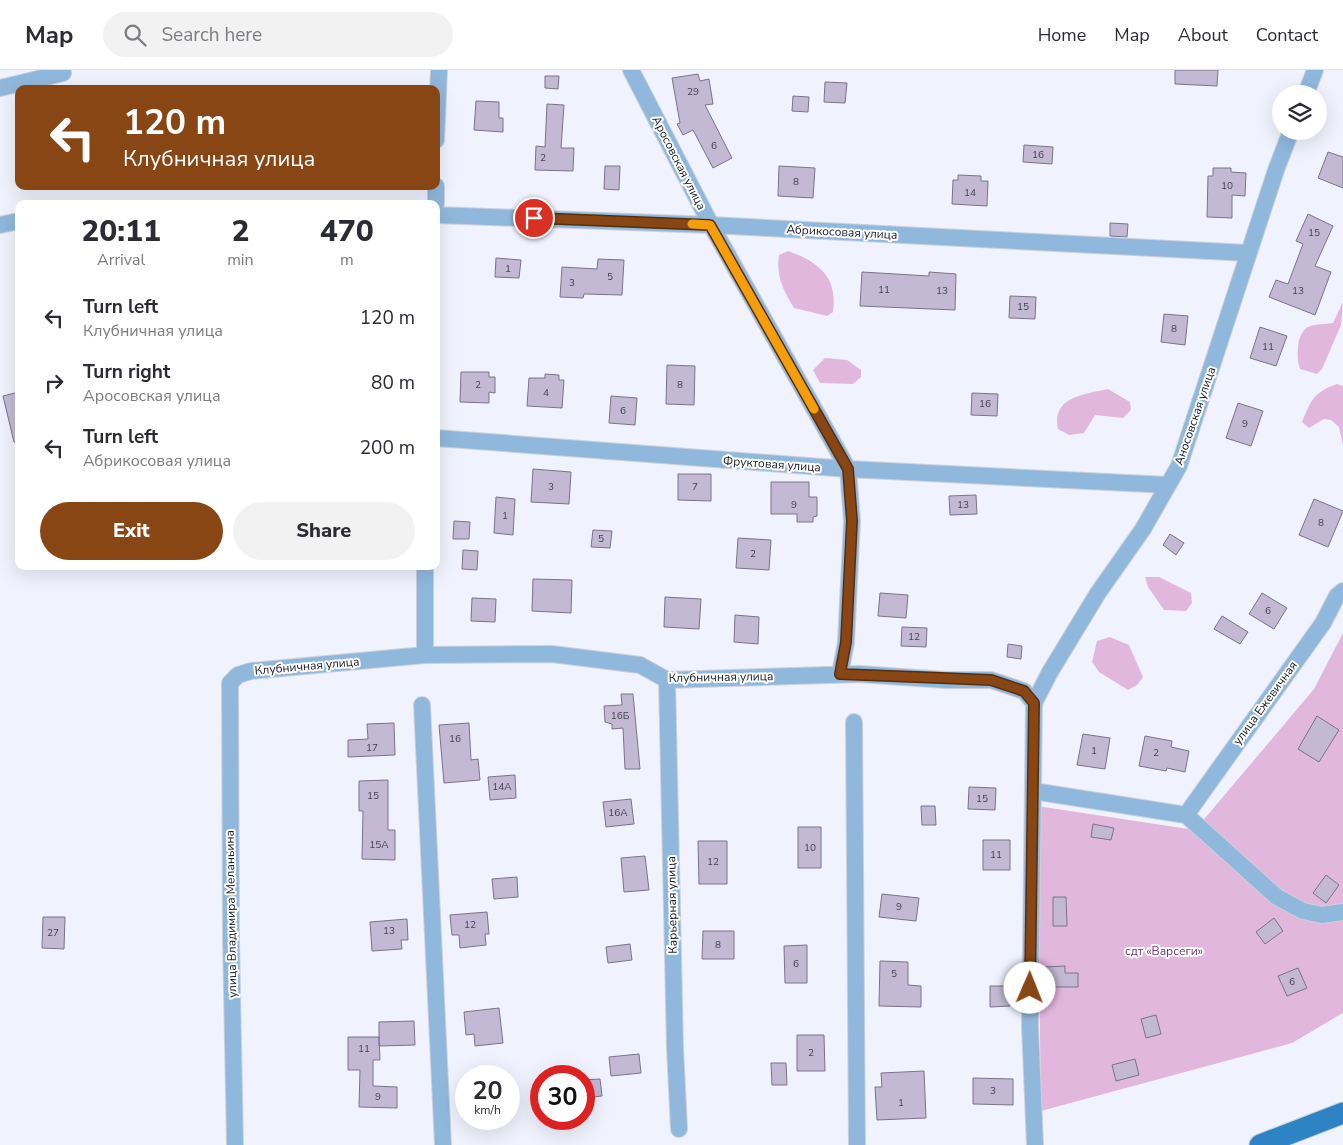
<!DOCTYPE html>
<html lang="en">
<head>
<meta charset="utf-8">
<style>
	body { margin:0; font-family:"Nunito Sans",sans-serif; background:#f2f2f3; color:#2b2b33; height:100vh; display:flex; flex-direction:column; font-size:19px; white-space:nowrap }
	* { box-sizing:border-box; margin:0 }
	p { font-size:16px; color:#7c7c81 }
	.icon { flex:none; width:28px; height:28px; fill:none; stroke:currentColor; stroke-width:2; stroke-linecap:round; stroke-linejoin:round }
	.map { position:relative; flex:1; overflow:hidden }
	.drawer { position:absolute; left:15px; top:130px; width:425px; height:370px; display:flex; flex-direction:column; background:#fff; border-radius:10px; box-shadow:0 5px 20px #0002 }
	.drawer>* { flex:none }
	.hud { position:absolute; left:15px; top:15px; width:425px; height:105px; border-radius:10px; box-shadow:0 5px 20px #0002; background:#884614; color:#fff; overflow:hidden }
	.fabs { position:absolute; left:1272px; top:15px; display:grid; gap:10px }
	.fabs a { display:grid; place-items:center; width:55px; height:55px; border-radius:50%; background:#fff; box-shadow:0 5px 20px #0002; font-size:25px }
	.speed { position:absolute; left:455px; top:995px; display:flex; gap:10px; font-size:25px; font-weight:700; text-align:center }
	.speed>* { display:grid; place-content:center; width:65px; height:65px; border-radius:50%; background:#fff; box-shadow:0 5px 20px #0002; line-height:1 }
	.speed small { font-size:12px; font-weight:400 }
	.speed .limit { border:8px solid #d22; background:#fff; color:#111 }
	.pin { position:absolute; display:grid; place-items:center; width:42px; height:42px; color:#fff; margin:-21px; border:2px solid #fff; border-radius:50%; box-shadow:0 1px 5px #0007 }
	.me { position:absolute; width:55px; margin:-28px; rotate:1deg; stroke-linejoin:round; filter:drop-shadow(0 0 4px #0008) }
	.turn { display:flex; align-items:center; gap:18px; height:105px; padding:0 25px; font-size:22px }
	.turn .icon { width:65px; height:65px; stroke-width:2.5 }
	.turn b { display:block; font-size:35px; line-height:42px }
	.eta { display:flex; justify-content:space-evenly; align-items:center; height:85px; text-align:center }
	.eta b { font-size:30px; font-weight:800; line-height:35px }
	.cta { display:flex; gap:10px; margin-top:auto; padding:10px 25px }
	.cta a { flex:1; height:58px; border-radius:30px; background:#884614; color:#fff; font-size:20px; font-weight:800; line-height:58px; text-align:center }
	.cta a+a { background:#f2f2f3; color:#2b2b33 }
	ul { padding:0; list-style:none }
	li { display:flex; align-items:center; gap:15px; height:65px; padding:0 25px }
	li div { flex:1 }
	li b { display:block; font-size:19px }
	li em { font-style:normal }
	header { display:flex; align-items:center; gap:30px; box-sizing:border-box; height:70px; padding:0 25px; background:#fff; border-bottom:1px solid #e1e1e2 }
	header strong { font-size:24px }
	nav { display:flex; gap:28px; margin-inline-start:auto; font-size:18px }
	.search { width:350px; height:45px; background:#f2f2f3; display:flex; align-items:center; gap:12px; box-sizing:border-box; padding:0 18px; border-radius:28px; color:#7c7c81; font-size:19px }
	.map>svg:first-child { display:block }
</style>
</head>
<body>
<header>
<strong>Map</strong>
<div class="search"><svg class="icon" aria-label="search" viewBox="0 0 24 24"><circle cx="10" cy="10" r="6"/><path d="M15 15l6 6"/></svg>Search here</div>
<nav><a>Home</a><a>Map</a><a>About</a><a>Contact</a></nav>
</header>
<div class="map">
<svg width="1343" height="1075" viewBox="0 0 1343 1075">
	<rect width="100%" height="100%" fill="#f0f3fe"/>
	<path fill="#e2b7de" d="M 788,181 C 819,192 838,207 833,242 L 827,246 L 794,238 C 783,220 776,206 779,185 Z
		M 1343,232 L 1341,255 L 1322,299 L 1317,304 L 1300,299 C 1296,289 1296,263 1308,257 C 1315,254 1325,254 1333,253 Z
		M 825,288 L 847,290 L 861,300 L 861,307 L 853,314 L 820,313 L 813,300 Z
		M 1337,314 L 1343,316 L 1343,375 L 1339,357 L 1331,350 L 1324,349 L 1309,358 L 1302,352 C 1311,330 1314,322 1337,314 Z
		M 1108,319 L 1130,332 L 1131,340 L 1123,348 L 1095,345 L 1084,363 L 1069,365 L 1058,359 C 1051,327 1085,324 1108,319 Z
		M 1145,507 L 1159,507 L 1191,523 L 1192,533 L 1186,541 L 1164,540 L 1148,517 Z
		M 1343,563 L 1343,943 L 1292,973 L 1041,1041 L 1037,736 L 1195,760 L 1314,619 Z
		M 1110,567 L 1129,575 L 1143,607 L 1137,615 L 1128,620 L 1099,602 L 1092,592 L 1097,571 Z"/>
	<path fill="#c3b9d4" stroke="#7b728a" d="M 1175,0 L 1218,0 L 1217,16 L 1175,14 Z
		M 698,4 L 700,11 L 709,9 L 713,34 L 705,35 L 732,88 L 713,98 L 693,60 L 683,65 L 677,54 L 680,53 L 672,8 Z
		M 545,6 L 559,6 L 558,19 L 545,18 Z
		M 825,12 L 847,13 L 845,33 L 824,32 Z
		M 793,26 L 809,27 L 808,42 L 792,41 Z
		M 476,31 L 499,32 L 499,48 L 503,48 L 503,62 L 474,60 Z
		M 547,34 L 564,35 L 561,78 L 574,78 L 573,101 L 535,100 L 536,76 L 545,77 Z
		M 1024,75 L 1053,77 L 1052,94 L 1023,92 Z
		M 1328,82 L 1343,87 L 1343,118 L 1318,108 Z
		M 605,96 L 620,96 L 619,120 L 604,119 Z
		M 779,96 L 815,98 L 813,128 L 778,126 Z
		M 1213,98 L 1231,98 L 1231,102 L 1246,103 L 1245,126 L 1232,125 L 1232,148 L 1207,147 L 1208,106 L 1213,106 Z
		M 958,105 L 981,106 L 981,111 L 988,111 L 987,136 L 952,134 L 953,110 L 958,110 Z
		M 1308,144 L 1333,156 L 1315,196 L 1331,202 L 1315,245 L 1269,227 L 1276,210 L 1288,214 L 1303,174 L 1296,171 Z
		M 1110,153 L 1128,154 L 1127,167 L 1110,166 Z
		M 496,188 L 521,190 L 519,208 L 495,207 Z
		M 598,189 L 624,190 L 622,225 L 584,224 L 583,228 L 560,227 L 562,197 L 597,199 Z
		M 862,202 L 929,206 L 929,202 L 956,204 L 955,240 L 860,236 Z
		M 1010,226 L 1036,227 L 1035,249 L 1009,248 Z
		M 1164,244 L 1188,246 L 1185,275 L 1161,272 Z
		M 1260,257 L 1287,266 L 1276,296 L 1250,288 Z
		M 667,295 L 695,296 L 694,335 L 666,334 Z
		M 461,302 L 489,302 L 489,307 L 495,307 L 495,323 L 489,322 L 489,333 L 460,332 Z
		M 545,304 L 559,305 L 559,310 L 564,310 L 562,338 L 527,336 L 529,308 L 545,308 Z
		M 19,322 L 19,372 L 14,372 L 3,326 Z
		M 972,323 L 998,324 L 997,346 L 971,345 Z
		M 611,326 L 637,328 L 635,355 L 609,353 Z
		M 1238,333 L 1263,341 L 1251,376 L 1226,368 Z
		M 533,399 L 571,402 L 569,434 L 531,432 Z
		M 678,404 L 711,404 L 711,431 L 678,430 Z
		M 771,412 L 809,412 L 809,427 L 817,427 L 817,446 L 813,447 L 813,452 L 797,452 L 797,444 L 771,444 Z
		M 976,425 L 977,444 L 950,445 L 949,426 Z
		M 496,427 L 515,429 L 513,465 L 494,463 Z
		M 1314,429 L 1343,441 L 1328,477 L 1299,465 Z
		M 454,451 L 470,452 L 469,469 L 453,469 Z
		M 593,460 L 612,461 L 610,478 L 591,477 Z
		M 1170,464 L 1184,473 L 1176,485 L 1163,475 Z
		M 738,468 L 771,470 L 769,500 L 736,498 Z
		M 463,480 L 478,481 L 477,500 L 462,499 Z
		M 533,509 L 572,510 L 571,543 L 532,541 Z
		M 880,523 L 908,525 L 906,548 L 878,546 Z
		M 1262,523 L 1287,538 L 1274,559 L 1249,544 Z
		M 665,527 L 701,529 L 699,559 L 664,557 Z
		M 472,528 L 496,529 L 495,552 L 471,551 Z
		M 735,545 L 759,547 L 758,574 L 734,572 Z
		M 1222,546 L 1248,562 L 1240,574 L 1214,559 Z
		M 902,557 L 927,558 L 926,577 L 901,576 Z
		M 1008,574 L 1022,576 L 1021,589 L 1007,587 Z
		M 621,624 L 633,624 L 640,699 L 625,699 L 623,658 L 612,659 L 612,654 L 605,652 L 604,636 L 622,635 Z
		M 1317,646 L 1339,660 L 1319,692 L 1298,679 Z
		M 394,653 L 395,685 L 348,687 L 348,670 L 368,669 L 367,654 Z
		M 469,653 L 471,690 L 478,689 L 480,710 L 444,713 L 439,655 Z
		M 1083,664 L 1110,668 L 1105,699 L 1077,695 Z
		M 1145,666 L 1172,671 L 1171,677 L 1189,681 L 1185,702 L 1167,698 L 1166,701 L 1139,696 Z
		M 515,705 L 516,728 L 490,730 L 488,707 Z
		M 388,710 L 388,760 L 395,760 L 395,790 L 362,789 L 363,741 L 359,741 L 359,711 Z
		M 969,717 L 996,718 L 995,740 L 968,739 Z
		M 631,729 L 634,754 L 606,757 L 603,732 Z
		M 921,736 L 935,736 L 936,755 L 922,755 Z
		M 1093,754 L 1114,758 L 1111,770 L 1091,767 Z
		M 798,757 L 821,757 L 821,798 L 798,798 Z
		M 983,770 L 1010,770 L 1010,800 L 983,800 Z
		M 698,771 L 727,771 L 727,814 L 699,814 Z
		M 645,786 L 649,820 L 624,822 L 621,788 Z
		M 1326,805 L 1339,815 L 1326,833 L 1313,823 Z
		M 517,807 L 518,827 L 494,829 L 492,809 Z
		M 882,824 L 919,828 L 916,851 L 879,847 Z
		M 1053,827 L 1066,827 L 1067,856 L 1053,856 Z
		M 487,842 L 489,864 L 485,864 L 486,875 L 460,878 L 459,865 L 452,865 L 450,845 Z
		M 43,847 L 65,847 L 64,879 L 42,878 Z
		M 1274,848 L 1283,861 L 1265,874 L 1256,862 Z
		M 407,849 L 408,870 L 401,870 L 402,879 L 372,881 L 370,852 Z
		M 703,861 L 734,861 L 734,889 L 702,889 Z
		M 630,874 L 632,890 L 608,893 L 606,877 Z
		M 807,875 L 807,913 L 785,913 L 784,876 Z
		M 880,891 L 908,892 L 908,915 L 921,916 L 921,937 L 879,936 Z
		M 1065,896 L 1065,903 L 1078,903 L 1078,917 L 1045,917 L 1045,897 Z
		M 1298,898 L 1307,918 L 1287,926 L 1278,906 Z
		M 990,916 L 1010,916 L 1010,936 L 990,937 Z
		M 499,938 L 503,973 L 475,976 L 474,964 L 466,965 L 464,942 Z
		M 1156,945 L 1161,964 L 1146,968 L 1141,949 Z
		M 414,951 L 415,975 L 379,976 L 379,952 Z
		M 797,965 L 824,965 L 825,1001 L 797,1001 Z
		M 348,967 L 379,967 L 380,990 L 373,990 L 373,1016 L 397,1017 L 397,1038 L 359,1037 L 360,1000 L 348,1000 Z
		M 639,984 L 641,1003 L 611,1006 L 609,987 Z
		M 1135,989 L 1139,1005 L 1116,1011 L 1112,995 Z
		M 771,993 L 786,993 L 787,1015 L 772,1015 Z
		M 924,1001 L 926,1048 L 877,1050 L 875,1017 L 882,1017 L 881,1003 Z
		M 973,1008 L 1013,1009 L 1013,1035 L 973,1034 Z
		M 600,1009 L 602,1026 L 584,1028 L 584,1010 Z"/>
	<g fill="none" stroke-linecap="round" stroke-linejoin="round">
		<defs>
			<path id="minor" d="M 631,0 L 711,155 L 848,399 L 852,451 L 846,572 L 840,604
				M 0,18 L 63,3
				M 1306,24 L 1315,0
				M 436,70 L 439,0
				M 436,116 L 436,134
				M 436,145 L 711,155 L 1248,183
				M 0,155 L 19,151
				M 436,368 L 848,399 L 1168,415
				M 425,496 L 425,585
				M 667,610 L 675,978 L 679,1059
				M 422,635 L 443,1075
				M 854,652 L 857,1075
				M 1033,721 L 1186,745 L 1277,827 L 1303,841 L 1322,845 L 1343,842
				M 1186,745 L 1323,553 L 1337,526 L 1343,521
				M 235,1075 L 231,870 L 230,613 L 238,605 L 251,601 L 425,585 L 552,584 L 640,595 L 667,610 L 859,604 L 946,610 L 991,610 L 1024,621 L 1034,633
				M 1035,1075 L 1030,957 L 1034,633 L 1050,602 L 1098,523 L 1143,459 L 1179,396 L 1276,100 L 1291,61"/>
			<path id="major" d="M 1260,1075 L 1343,1043"/>
		</defs>
		<use href="#minor" stroke="#cdd0db" stroke-width="18"/>
		<use href="#major" stroke="#cdd0db" stroke-width="23"/>
		<use href="#minor" stroke="#90b8dd" stroke-width="16"/>
		<use href="#major" stroke="#2e83c5" stroke-width="21"/>
	</g>
	<g fill="none" stroke-linecap="round" stroke-linejoin="round">
		<defs>
			<path id="route" d="M 534,148 L 710,155 L 848,399 L 852,451 L 846,572 L 840,604 L 991,610 L 1024,621 L 1034,633 L 1030,918"/>
		</defs>
		<use href="#route" stroke="#582e0d" stroke-width="12"/>
		<use href="#route" stroke="#884614" stroke-width="9"/>
		<path stroke="#f59e0b" stroke-width="9" d="M 692,154 L 710,155 L 814,339"/>
	</g>
	<g text-anchor="middle" dominant-baseline="central" stroke-width="4" stroke-linejoin="round" paint-order="stroke">
		<g font-size="10" fill="#434250">
			<text x="693" y="22">29</text>
			<text x="714" y="76">6</text>
			<text x="1038" y="85">16</text>
			<text x="543" y="88">2</text>
			<text x="796" y="112">8</text>
			<text x="1227" y="116">10</text>
			<text x="970" y="123">14</text>
			<text x="1314" y="163">15</text>
			<text x="508" y="199">1</text>
			<text x="610" y="207">5</text>
			<text x="572" y="213">3</text>
			<text x="884" y="220">11</text>
			<text x="942" y="221">13</text>
			<text x="1298" y="221">13</text>
			<text x="1023" y="237">15</text>
			<text x="1174" y="259">8</text>
			<text x="1268" y="277">11</text>
			<text x="478" y="315">2</text>
			<text x="680" y="315">8</text>
			<text x="546" y="323">4</text>
			<text x="985" y="334">16</text>
			<text x="623" y="341">6</text>
			<text x="1245" y="354">9</text>
			<text x="551" y="417">3</text>
			<text x="695" y="417">7</text>
			<text x="794" y="435">9</text>
			<text x="963" y="435">13</text>
			<text x="505" y="446">1</text>
			<text x="1321" y="453">8</text>
			<text x="601" y="469">5</text>
			<text x="753" y="484">2</text>
			<text x="1268" y="541">6</text>
			<text x="914" y="567">12</text>
			<text x="620" y="646">16Б</text>
			<text x="455" y="669">16</text>
			<text x="372" y="678">17</text>
			<text x="1094" y="681">1</text>
			<text x="1156" y="683">2</text>
			<text x="502" y="717">14А</text>
			<text x="373" y="726">15</text>
			<text x="982" y="729">15</text>
			<text x="618" y="743">16А</text>
			<text x="379" y="775">15А</text>
			<text x="810" y="778">10</text>
			<text x="996" y="785">11</text>
			<text x="713" y="792">12</text>
			<text x="899" y="837">9</text>
			<text x="470" y="855">12</text>
			<text x="389" y="861">13</text>
			<text x="53" y="863">27</text>
			<text x="718" y="875">8</text>
			<text x="796" y="894">6</text>
			<text x="894" y="904">5</text>
			<text x="1292" y="912">6</text>
			<text x="364" y="979">11</text>
			<text x="811" y="983">2</text>
			<text x="993" y="1021">3</text>
			<text x="378" y="1027">9</text>
			<text x="901" y="1033">1</text>
		</g>
		<g font-size="12" fill="#181a24" stroke="#fff">
			<text transform="translate(679 93) rotate(63)">Аросовская улица</text>
			<text transform="translate(842 162) rotate(3)">Абрикосовая улица</text>
			<text transform="translate(1195 346) rotate(-71)">Аносовская улица</text>
			<text transform="translate(772 394) rotate(4)">Фруктовая улица</text>
			<text transform="translate(307 596) rotate(-5)">Клубничная улица</text>
			<text transform="translate(721 607) rotate(-1)">Клубничная улица</text>
			<text transform="translate(1265 633) rotate(-54)">улица Ежевичная</text>
			<text transform="translate(672 835) rotate(-91)">Карьерная улица</text>
			<text transform="translate(231 844) rotate(-91)">улица Владимира Меланьина</text>
		</g>
		<g font-size="12" fill="#733370" stroke="#fff">
			<text x="1164" y="881">сдт «Варсеги»</text>
		</g>
	</g>
</svg>
<div class="fabs">
<a><svg class="icon" aria-label="layers" viewBox="0 0 24 24"><path d="M12 4l9 5-9 5-9-5zM3 14l9 5 9-5"/></svg></a>
</div>
<div class="speed"><div>20<small>km/h</small></div><div class="limit">30</div></div>
<div class="pin" style="left:534px;top:148px;background:#d93025"><svg class="icon" aria-label="arrive" viewBox="0 0 24 24"><path d="M6 21V4h12l-3 4 3 4H6"/></svg></div>
<svg class="me" style="left:1030px;top:918px" viewBox="-20 -20 40 40"><circle r="19" fill="#fff"/><path d="M0-13L10 11 0 6-10 11z" fill="#884614"/></svg>
<div class="hud">
<div class="turn"><svg class="icon" aria-label="left" viewBox="0 0 24 24"><path d="M17 20v-9H6M10 6l-5 5 5 5"/></svg><div><b>120 m</b>Клубничная улица</div></div>
</div>
<section class="drawer">
<div class="eta">
<div><b>20:11</b><p>Arrival</p></div>
<div><b>2</b><p>min</p></div>
<div><b>470</b><p>m</p></div>
</div>
<ul>
<li><svg class="icon" aria-label="left" viewBox="0 0 24 24"><path d="M17 20v-9H6M10 6l-5 5 5 5"/></svg><div><b>Turn left</b><p>Клубничная улица</p></div><em>120 m</em></li>
<li><svg class="icon" aria-label="right" viewBox="0 0 24 24"><path d="M7 20v-9h11M14 6l5 5-5 5"/></svg><div><b>Turn right</b><p>Аросовская улица</p></div><em>80 m</em></li>
<li><svg class="icon" aria-label="left" viewBox="0 0 24 24"><path d="M17 20v-9H6M10 6l-5 5 5 5"/></svg><div><b>Turn left</b><p>Абрикосовая улица</p></div><em>200 m</em></li>
</ul>
<div class="cta"><a>Exit</a><a>Share</a></div>
</section>
</div>
</body>
</html>
